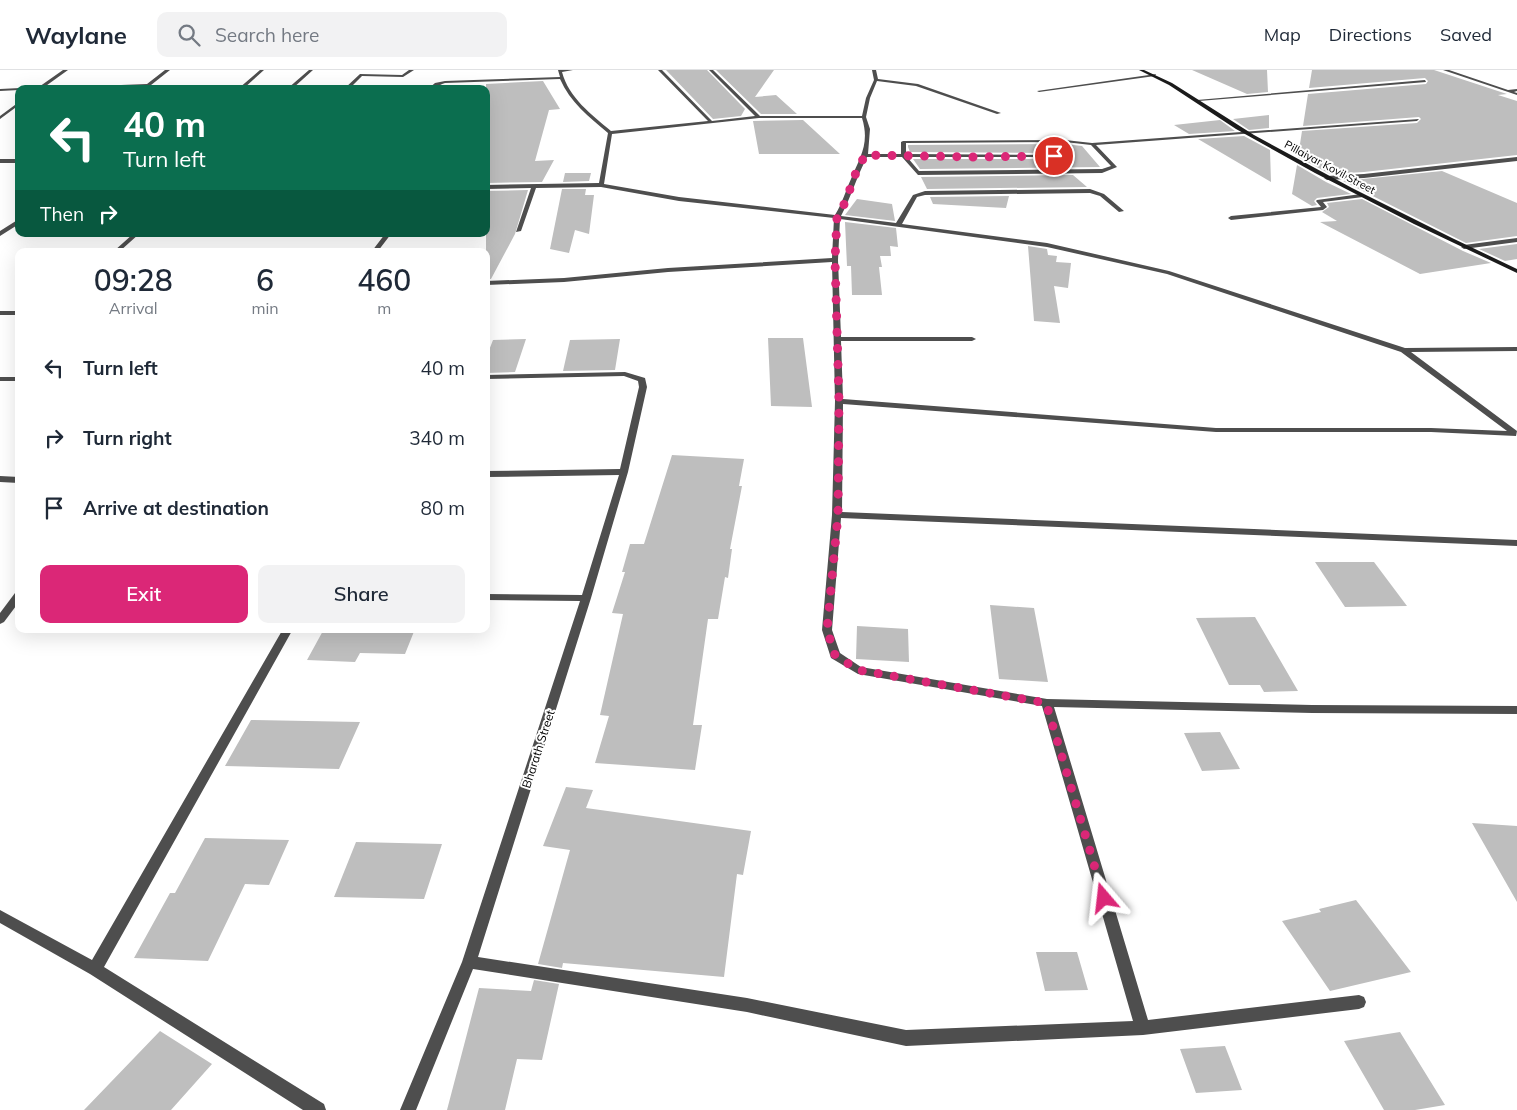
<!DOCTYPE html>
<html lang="en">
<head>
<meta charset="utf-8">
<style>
	body { margin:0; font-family:Mulish,sans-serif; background:#f2f2f3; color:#1f2937; height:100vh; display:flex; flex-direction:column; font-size:19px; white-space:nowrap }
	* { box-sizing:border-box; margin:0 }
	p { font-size:16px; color:#747a83 }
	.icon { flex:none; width:28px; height:28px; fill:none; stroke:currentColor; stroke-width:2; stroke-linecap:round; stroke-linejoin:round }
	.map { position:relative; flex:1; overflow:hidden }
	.details { position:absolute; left:15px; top:178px; width:475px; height:385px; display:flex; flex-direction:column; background:#fff; border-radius:10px; box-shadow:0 5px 20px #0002 }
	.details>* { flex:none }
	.banner { position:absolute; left:15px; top:15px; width:475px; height:152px; border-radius:10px; box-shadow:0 5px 20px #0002; background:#0b6e4f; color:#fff; overflow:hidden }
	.pin { position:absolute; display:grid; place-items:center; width:42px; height:42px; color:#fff; margin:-21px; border:2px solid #fff; border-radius:50%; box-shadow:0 1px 5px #0007 }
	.me { position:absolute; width:55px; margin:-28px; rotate:343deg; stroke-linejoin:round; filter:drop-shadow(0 0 4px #0008) }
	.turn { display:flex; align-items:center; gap:18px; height:105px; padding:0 25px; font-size:22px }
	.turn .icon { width:65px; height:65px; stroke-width:2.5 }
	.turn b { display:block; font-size:35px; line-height:42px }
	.then { display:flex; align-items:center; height:48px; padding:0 25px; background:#0003; gap:10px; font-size:19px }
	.eta { display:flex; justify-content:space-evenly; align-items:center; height:85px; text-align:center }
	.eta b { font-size:30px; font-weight:600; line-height:35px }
	.action { display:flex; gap:10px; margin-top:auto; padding:10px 25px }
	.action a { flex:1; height:58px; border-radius:10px; background:#db2777; color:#fff; font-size:20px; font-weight:600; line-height:58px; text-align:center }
	.action a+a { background:#f2f2f3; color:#1f2937 }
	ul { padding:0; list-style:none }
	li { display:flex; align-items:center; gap:15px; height:70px; padding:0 25px }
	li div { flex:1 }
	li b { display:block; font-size:19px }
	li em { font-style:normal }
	header { display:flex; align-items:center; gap:30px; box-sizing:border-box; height:70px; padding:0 25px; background:#fff; border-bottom:1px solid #e0e1e3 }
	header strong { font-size:24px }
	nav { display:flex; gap:28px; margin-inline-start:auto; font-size:18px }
	.search { width:350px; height:45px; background:#f2f2f3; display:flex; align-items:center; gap:12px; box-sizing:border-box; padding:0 18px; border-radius:10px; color:#747a83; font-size:19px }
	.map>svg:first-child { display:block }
</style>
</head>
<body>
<header>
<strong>Waylane</strong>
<div class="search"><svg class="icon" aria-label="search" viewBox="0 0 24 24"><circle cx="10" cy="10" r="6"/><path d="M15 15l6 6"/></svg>Search here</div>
<nav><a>Map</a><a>Directions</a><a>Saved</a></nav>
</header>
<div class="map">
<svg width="1517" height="1040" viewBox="0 0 1517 1040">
	<rect width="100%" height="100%" fill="#fff"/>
	<path fill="#bebebe" d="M 666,0 L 707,0 L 745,39 L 741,46 L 713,49 Z
		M 716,0 L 774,0 L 755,27 L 776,25 L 797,44 L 761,44 Z
		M 1192,0 L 1267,0 L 1268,22 L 1247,24 Z
		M 1312,0 L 1434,0 L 1507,24 L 1498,25 L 1517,31 L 1517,85 L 1364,102 L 1330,104 L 1298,87 L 1302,61 L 1417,53 L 1421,49 L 1419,47 L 1303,56 L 1308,24 L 1426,14 L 1428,11 L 1425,8 L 1309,18 Z
		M 543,11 L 560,39 L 549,40 L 535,91 L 554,90 L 542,112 L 486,113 L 486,14 Z
		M 1269,45 L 1269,58 L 1249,60 L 1233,49 Z
		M 803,50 L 840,84 L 759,84 L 753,51 Z
		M 1220,50 L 1235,61 L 1189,64 L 1174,55 Z
		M 1244,66 L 1270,80 L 1271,112 L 1198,69 Z
		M 1065,74 L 1082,76 L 1100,97 L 920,99 L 913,89 L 1054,89 L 1058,85 L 1054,83 L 910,82 L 908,77 L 908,75 Z
		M 1297,95 L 1326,112 L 1351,124 L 1317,128 L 1314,131 L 1317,135 L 1312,136 L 1292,124 Z
		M 1442,101 L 1517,133 L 1517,166 L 1466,173 L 1343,111 Z
		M 565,103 L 591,103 L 589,111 L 563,112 Z
		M 1073,105 L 1087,117 L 927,119 L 921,107 Z
		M 562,119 L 586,119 L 585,125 L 594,125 L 589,164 L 575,160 L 569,183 L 550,179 Z
		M 528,120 L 515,164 L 491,209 L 486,209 L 486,121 Z
		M 1009,126 L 1006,138 L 933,134 L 930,127 Z
		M 857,129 L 892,134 L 895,151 L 845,145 Z
		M 1362,129 L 1463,181 L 1491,193 L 1420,204 L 1320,152 L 1337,151 L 1322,142 L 1329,137 L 1327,133 Z
		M 845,152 L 896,158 L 898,177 L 890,176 L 891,186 L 880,186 L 882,197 L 879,197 L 882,225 L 852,225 L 851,196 L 847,196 Z
		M 1517,174 L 1517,189 L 1505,191 L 1479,179 Z
		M 1028,176 L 1047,179 L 1048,185 L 1057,186 L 1056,192 L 1071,193 L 1068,218 L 1054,216 L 1060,253 L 1034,251 Z
		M 768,268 L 803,268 L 812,337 L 771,336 Z
		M 526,269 L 515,302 L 486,303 L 486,288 L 493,270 Z
		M 620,269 L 615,300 L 563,301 L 570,270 Z
		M 672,385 L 744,389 L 739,416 L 742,416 L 730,479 L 732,479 L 728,508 L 725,507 L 718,549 L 708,549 L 693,655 L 702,655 L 695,700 L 595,693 L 609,646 L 600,645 L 623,544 L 612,543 L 625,502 L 622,502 L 630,474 L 644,474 Z
		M 1315,492 L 1374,492 L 1407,536 L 1345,537 Z
		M 990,535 L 1034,538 L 1048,612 L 999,609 Z
		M 1255,547 L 1298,621 L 1264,622 L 1260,615 L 1229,615 L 1196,548 Z
		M 857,556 L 908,559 L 909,592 L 856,589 Z
		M 324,559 L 415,559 L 405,584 L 360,583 L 355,592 L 307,590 Z
		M 251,650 L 360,652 L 339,699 L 225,696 Z
		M 1220,662 L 1240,699 L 1202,701 L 1184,663 Z
		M 566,717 L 593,720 L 586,738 L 751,761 L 743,805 L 737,804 L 724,907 L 563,893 L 562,898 L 538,894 L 570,780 L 543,776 Z
		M 1472,753 L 1517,756 L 1517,832 Z
		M 205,768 L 289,770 L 269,815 L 245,814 L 208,891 L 134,888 L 170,823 L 175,823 Z
		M 356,772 L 442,774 L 424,829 L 334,827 Z
		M 1356,830 L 1411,902 L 1330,921 L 1282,851 L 1321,842 L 1319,839 Z
		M 1036,882 L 1077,882 L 1088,920 L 1045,921 Z
		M 534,910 L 559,914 L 542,990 L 517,989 L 505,1040 L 447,1040 L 479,918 L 531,921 Z
		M 160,961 L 212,994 L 171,1040 L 84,1040 Z
		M 1400,962 L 1445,1035 L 1415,1040 L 1384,1040 L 1344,971 Z
		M 1225,976 L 1242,1020 L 1196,1023 L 1180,979 Z"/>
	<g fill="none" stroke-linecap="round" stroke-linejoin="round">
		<path fill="#4e4e4e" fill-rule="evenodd" d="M 63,0 L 68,0 L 43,18 L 147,14 L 165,0 L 170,0 L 146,19 L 142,19 L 143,16 L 36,19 Z
			M 260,0 L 264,0 L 243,19 L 238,19 Z
			M 309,0 L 313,0 L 292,19 L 287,19 Z
			M 409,0 L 414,0 L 403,7 L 362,6 L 349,19 L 344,19 L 360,4 L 402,5 Z
			M 558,0 L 573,0 L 562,2 C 569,28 591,44 611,61 L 708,51 L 658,0 L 662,0 L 712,51 L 755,46 L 709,0 L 713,0 L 760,46 L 862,46 L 866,28 L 874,10 L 872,0 L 876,0 L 878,9 L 918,14 L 1001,43 L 997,44 L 916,16 L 877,11 L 870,28 L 866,47 L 870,59 L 868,84 L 901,84 L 901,72 L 903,71 L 1065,70 L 1092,73 L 1419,49 L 1417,51 L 1096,75 L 1117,97 L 1102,103 L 918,105 L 902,87 L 867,87 C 857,106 851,127 841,146 L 896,153 L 913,125 L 925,121 L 1090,119 L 1104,124 L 1124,141 L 1119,142 L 1100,126 L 1090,123 L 925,125 L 917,127 L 902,154 L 1047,173 L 1169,201 L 1405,278 L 1517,277 L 1517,281 L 1411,282 L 1517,361 L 1516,366 L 1431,362 L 1216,362 L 843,334 L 842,442 L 1517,470 L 1517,476 L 841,448 L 832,560 L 840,583 L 861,597 L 1047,629 L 1312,635 L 1517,636 L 1517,644 L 1312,643 L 1054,637 L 1148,950 L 1359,925 L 1364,927 L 1366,932 L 1364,937 L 1359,939 L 1143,965 L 906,976 L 747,942 L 473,899 L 416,1040 L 400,1040 L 462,892 L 580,531 L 486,530 L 486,524 L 582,525 L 619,405 L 486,407 L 486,401 L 620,399 L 639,317 L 638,311 L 624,306 L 486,309 L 486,305 L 625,302 L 645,308 L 647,317 L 628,402 L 591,528 L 478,887 L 747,928 L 906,960 L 1133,951 L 1042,636 L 858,604 L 831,588 L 830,585 L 822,560 L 832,445 L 835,331 L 832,192 L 668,202 L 564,212 L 486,215 L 486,211 L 564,208 L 668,198 L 832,188 L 834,148 L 679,131 L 601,117 L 536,118 L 521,161 L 516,162 L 531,118 L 486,119 L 486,115 L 599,113 L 608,63 C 589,47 570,32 560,9 L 445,13 C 439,15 434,19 428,19 L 435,13 L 445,11 L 560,7 ZM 759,48 L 862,48 C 870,74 860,87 851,109 C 845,122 843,132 835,145 L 679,127 L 604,114 L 612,64 ZM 1065,72 L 1091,75 L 1111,96 L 1102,99 L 919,101 L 907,87 L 1054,87 L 1056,86 L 1054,85 L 906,84 L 906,73 ZM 840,149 L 1047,177 L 1167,204 L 1401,282 L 1507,361 L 1431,358 L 1216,358 L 843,329 L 841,271 L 972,271 L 976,269 L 972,267 L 841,267 L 838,190 Z
			M 1443,0 L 1449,0 L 1508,20 L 1517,19 L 1517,21 L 1514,22 L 1517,23 L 1517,25 Z
			M 1156,4 L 1155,6 L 1039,22 L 1037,21 Z
			M 1425,10 L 1426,12 L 1199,31 L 1197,30 Z
			M 20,18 L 19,20 L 0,21 L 0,19 Z
			M 19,32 L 19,35 L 0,49 L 0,46 Z
			M 1517,87 L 1517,91 L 1364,108 L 1327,110 L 1324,108 L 1327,106 L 1364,104 Z
			M 0,89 L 19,89 L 19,93 L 0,93 Z
			M 1361,124 L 1363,125 L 1363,127 L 1323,132 L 1327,137 L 1323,140 L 1231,150 L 1228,148 L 1231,146 L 1321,137 L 1316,131 L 1317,130 Z
			M 19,149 L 19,154 L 0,166 L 0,161 Z
			M 133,164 L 139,164 L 120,181 L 114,181 Z
			M 385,164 L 391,164 L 378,181 L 372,181 Z
			M 1517,168 L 1517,172 L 1464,179 L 1461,177 L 1464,175 Z
			M 0,241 L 19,241 L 19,245 L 0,245 Z
			M 0,307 L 19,307 L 19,311 L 0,311 Z
			M 0,406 L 19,407 L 19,413 L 0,412 Z
			M 19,522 L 19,532 L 4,552 L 0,554 L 0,543 L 15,523 Z
			M 283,559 L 293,559 L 104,897 L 324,1034 L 326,1040 L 303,1040 L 90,904 L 0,853 L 0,840 L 92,890 Z"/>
		<path fill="#1b1b1b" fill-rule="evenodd" d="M 1139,0 L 1144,0 L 1172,13 L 1254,65 L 1352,118 L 1452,168 L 1517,199 L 1517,203 L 1414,154 L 1315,103 L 1236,59 L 1169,15 Z"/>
	</g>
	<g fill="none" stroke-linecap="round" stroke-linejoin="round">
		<path stroke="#db2777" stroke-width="9" stroke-dasharray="0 16.2" d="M 1054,86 L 975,87 L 865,85 L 853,109 L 847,129 L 837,147 L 835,190 L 839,331 L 838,445 L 827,560 L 835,585 L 858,600 L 1046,633 L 1104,828"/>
	</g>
	<g text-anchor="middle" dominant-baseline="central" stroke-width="4" stroke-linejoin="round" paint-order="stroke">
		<g font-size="11" fill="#000" stroke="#fff">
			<text transform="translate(1330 97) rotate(28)">Pillaiyar Kovil Street</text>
		</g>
		<g font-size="12" fill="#000" stroke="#fff">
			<text transform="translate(538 679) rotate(-72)">Bharath Street</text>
		</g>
	</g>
</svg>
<div class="pin" style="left:1054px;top:86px;background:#d93025"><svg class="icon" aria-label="arrive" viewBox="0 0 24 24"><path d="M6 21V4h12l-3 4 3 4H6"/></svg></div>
<svg class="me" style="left:1104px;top:828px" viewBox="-20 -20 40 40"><path d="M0-17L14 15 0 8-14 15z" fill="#db2777" stroke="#fff" stroke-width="4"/></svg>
<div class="banner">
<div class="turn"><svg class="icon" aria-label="left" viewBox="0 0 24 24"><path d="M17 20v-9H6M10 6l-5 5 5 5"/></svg><div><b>40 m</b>Turn left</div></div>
<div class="then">Then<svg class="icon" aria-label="right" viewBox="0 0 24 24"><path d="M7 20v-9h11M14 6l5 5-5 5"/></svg></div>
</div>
<section class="details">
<div class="eta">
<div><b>09:28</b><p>Arrival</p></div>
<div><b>6</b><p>min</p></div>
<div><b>460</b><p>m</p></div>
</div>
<ul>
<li><svg class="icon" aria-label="left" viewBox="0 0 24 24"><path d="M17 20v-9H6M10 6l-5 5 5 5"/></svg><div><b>Turn left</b></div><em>40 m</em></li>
<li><svg class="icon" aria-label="right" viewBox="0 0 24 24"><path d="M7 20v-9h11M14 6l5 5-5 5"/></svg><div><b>Turn right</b></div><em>340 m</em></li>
<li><svg class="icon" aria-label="arrive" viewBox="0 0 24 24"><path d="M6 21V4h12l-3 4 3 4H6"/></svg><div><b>Arrive at destination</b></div><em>80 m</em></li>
</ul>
<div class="action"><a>Exit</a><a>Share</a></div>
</section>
</div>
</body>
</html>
